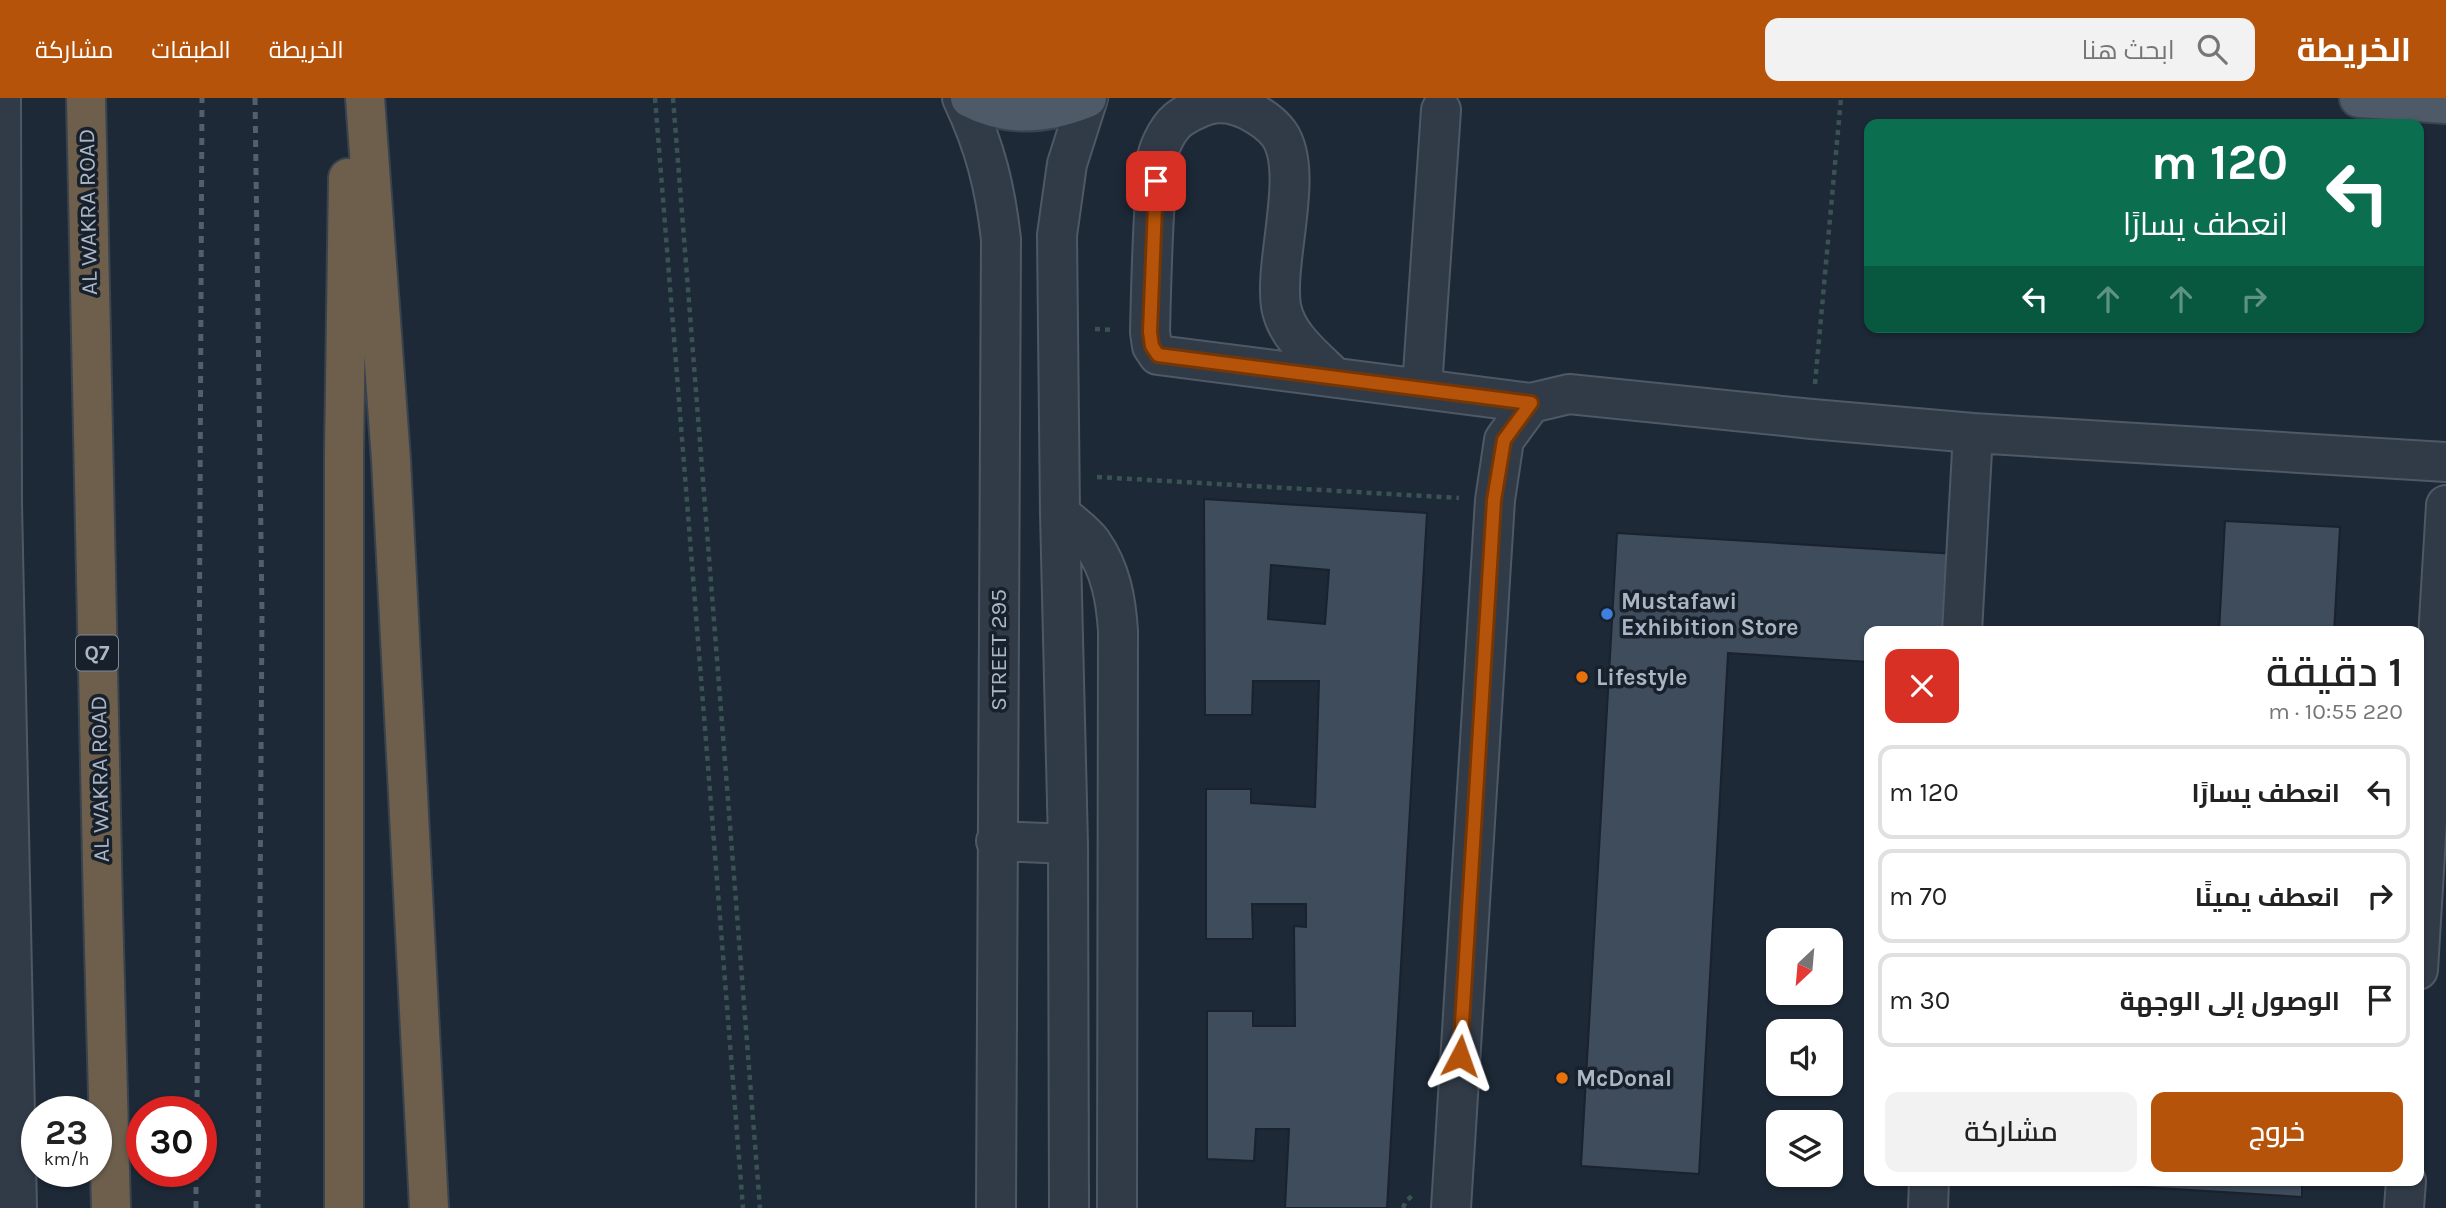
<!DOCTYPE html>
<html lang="ar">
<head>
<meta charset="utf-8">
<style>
	body { margin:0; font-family:Karla,Cairo,sans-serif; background:#f2f2f2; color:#222; direction:rtl; height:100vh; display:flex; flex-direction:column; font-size:26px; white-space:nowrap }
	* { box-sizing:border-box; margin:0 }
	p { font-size:23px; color:#767676 }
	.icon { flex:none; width:38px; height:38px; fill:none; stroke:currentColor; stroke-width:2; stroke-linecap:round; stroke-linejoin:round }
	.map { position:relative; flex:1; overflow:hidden; direction:ltr }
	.sheet { position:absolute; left:1864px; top:528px; width:560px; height:560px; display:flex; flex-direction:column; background:#fff; border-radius:14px; box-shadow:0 2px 5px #0004; direction:rtl }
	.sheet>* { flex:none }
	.hud { position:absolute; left:1864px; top:21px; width:560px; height:214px; border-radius:14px; box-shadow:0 2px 5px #0004; direction:rtl; background:#0b6e4f; color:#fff; overflow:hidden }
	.needle { width:46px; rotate:206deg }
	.buttons { position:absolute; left:1766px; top:830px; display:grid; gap:14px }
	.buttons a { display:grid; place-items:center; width:77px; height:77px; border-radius:14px; background:#fff; box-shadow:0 2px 5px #0004; font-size:35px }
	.speed { position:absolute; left:21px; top:998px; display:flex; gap:14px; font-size:35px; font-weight:700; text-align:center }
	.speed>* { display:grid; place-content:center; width:91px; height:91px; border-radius:50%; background:#fff; box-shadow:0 2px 5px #0004; line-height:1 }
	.speed small { font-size:18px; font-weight:400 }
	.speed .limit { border:10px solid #d22; background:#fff; color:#111 }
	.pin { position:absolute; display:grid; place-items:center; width:60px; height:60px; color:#fff; margin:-30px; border-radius:14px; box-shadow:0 4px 10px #0006 }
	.me { position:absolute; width:77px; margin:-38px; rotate:4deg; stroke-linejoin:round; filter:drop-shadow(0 0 5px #0008) }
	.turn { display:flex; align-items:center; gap:24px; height:147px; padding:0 21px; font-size:32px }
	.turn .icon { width:91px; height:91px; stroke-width:2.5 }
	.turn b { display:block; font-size:49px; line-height:60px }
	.lanes { display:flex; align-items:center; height:66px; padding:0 21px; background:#0003; justify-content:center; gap:35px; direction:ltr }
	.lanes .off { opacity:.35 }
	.round { display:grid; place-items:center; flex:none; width:74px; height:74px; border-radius:14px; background:#f2f2f2 }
	.head { display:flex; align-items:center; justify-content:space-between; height:119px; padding:0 21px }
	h1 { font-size:42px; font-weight:600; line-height:52px }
	.primary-button { display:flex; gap:14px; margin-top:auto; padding:14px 21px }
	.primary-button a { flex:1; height:80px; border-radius:14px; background:#b45309; color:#fff; font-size:28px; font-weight:600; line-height:80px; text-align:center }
	.primary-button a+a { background:#f2f2f2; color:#222 }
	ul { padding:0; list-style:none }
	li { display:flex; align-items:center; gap:21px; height:94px; margin:0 14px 10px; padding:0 7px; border:4px solid #e0e0e0; border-radius:14px }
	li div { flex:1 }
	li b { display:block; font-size:26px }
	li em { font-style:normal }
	header { display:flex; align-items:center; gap:42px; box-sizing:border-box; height:98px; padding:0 35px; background:#b45309; color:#fff }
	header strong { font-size:33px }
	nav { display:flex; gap:38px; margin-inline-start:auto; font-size:24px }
	.search { width:490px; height:63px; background:#f2f2f2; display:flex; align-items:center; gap:18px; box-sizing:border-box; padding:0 24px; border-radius:14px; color:#767676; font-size:26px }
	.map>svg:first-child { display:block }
</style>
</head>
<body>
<header>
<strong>الخريطة</strong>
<div class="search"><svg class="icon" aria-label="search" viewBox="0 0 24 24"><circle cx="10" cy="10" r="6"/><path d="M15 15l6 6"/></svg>ابحث هنا</div>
<nav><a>الخريطة</a><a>الطبقات</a><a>مشاركة</a></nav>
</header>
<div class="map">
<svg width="2446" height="1110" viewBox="0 0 2446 1110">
	<rect width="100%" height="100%" fill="#1d2937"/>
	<path fill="#3e4c5c" stroke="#19222d" stroke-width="2" fill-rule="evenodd" d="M 1204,401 L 1427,415 L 1387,1110 L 1285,1110 L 1289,1031 L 1256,1031 L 1254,1063 L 1207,1061 L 1207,913 L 1253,913 L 1253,928 L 1295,928 L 1294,828 L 1306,829 L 1306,806 L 1252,806 L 1253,841 L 1206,841 L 1206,691 L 1251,691 L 1251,705 L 1315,709 L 1319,583 L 1253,583 L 1252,617 L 1205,617 ZM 1271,467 L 1329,472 L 1325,526 L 1268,521 Z
		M 2225,423 L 2340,429 L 2334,534 L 2219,534 Z
		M 1617,435 L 1956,456 L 1952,534 L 1869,534 L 1869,564 L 1728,555 L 1699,1076 L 1581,1068 Z
		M 2046,1083 L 2302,1083 L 2302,1099 Z"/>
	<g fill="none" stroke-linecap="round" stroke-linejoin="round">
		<defs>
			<path id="minor" d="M 1,0 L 2,406 L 17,1110
				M 962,0 C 985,48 995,89 1001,141 L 996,1110
				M 1334,279 C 1314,259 1286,238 1281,208 C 1274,162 1305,73 1279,36 C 1271,25 1261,19 1250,13 C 1224,0 1207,4 1182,19 C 1170,26 1160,46 1157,59 C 1154,72 1155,88 1155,101 C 1152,145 1151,190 1150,234 L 1152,248 L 1158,257 L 1531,305 L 1569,296 L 1812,321 L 1973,335 L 2446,364
				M 1422,290 L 1441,12
				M 1060,415 C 1070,425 1084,434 1092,445 C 1111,472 1116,502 1118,533 L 1117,1110
				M 1962,534 L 1973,335
				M 996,743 L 1068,746
				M 2418,872 L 2446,407
				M 1069,1110 L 1068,746 L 1060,415 L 1057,137 L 1067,66 L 1088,0
				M 1451,1110 L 1495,402 L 1504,342 L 1531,305
				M 1928,1110 L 1929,1083
				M 2404,1110 L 2406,1083"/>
			<path id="major" d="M 970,0 C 1008,20 1048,16 1087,0
				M 2359,0 L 2446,6"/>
			<path id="highway" d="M 86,0 L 103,811 L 111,1110
				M 365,0 L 391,362 L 429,1110
				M 344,1110 L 344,357 L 348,80"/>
		</defs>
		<use href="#minor" stroke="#4e5965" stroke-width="42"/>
		<use href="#major" stroke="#3a4450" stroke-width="42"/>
		<use href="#highway" stroke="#39434e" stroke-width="42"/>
		<path stroke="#3a5252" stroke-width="4.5" stroke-dasharray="5 5" stroke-linecap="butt" d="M 655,0 L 743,1110
			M 673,0 L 760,1110
			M 1095,231 L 1114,232
			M 1815,286 L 1841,0
			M 1097,379 L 1459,400
			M 1403,1110 L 1406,1103 L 1413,1097"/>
		<use href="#minor" stroke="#313b47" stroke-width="38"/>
		<use href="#major" stroke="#4e5a68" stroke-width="38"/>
		<use href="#highway" stroke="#6e5f4d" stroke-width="38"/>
		<path stroke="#525f6f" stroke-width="5" stroke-dasharray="7 7" stroke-linecap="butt" d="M 255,0 L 262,514 L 258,1110
			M 197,1013 L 202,0
			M 196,1110 L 196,1073"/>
	</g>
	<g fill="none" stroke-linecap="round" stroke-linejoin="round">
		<defs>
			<path id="route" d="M 1156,83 L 1150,234 L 1152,248 L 1158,257 L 1531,305 L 1504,342 L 1494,402 L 1460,958"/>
		</defs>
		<use href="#route" stroke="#753606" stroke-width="18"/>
		<use href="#route" stroke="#b45309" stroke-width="12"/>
	</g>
	<circle fill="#3f7fe0" stroke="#17202b" stroke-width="2.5" cx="1607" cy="516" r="7"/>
	<g fill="#e8710a" stroke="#17202b" stroke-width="2.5">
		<circle cx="1582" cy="579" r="7"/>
		<circle cx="1562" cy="980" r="7"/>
	</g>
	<g text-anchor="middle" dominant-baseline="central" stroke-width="7" stroke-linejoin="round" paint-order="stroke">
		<rect fill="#17202b" stroke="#7e8997" stroke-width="2" x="76" y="537.5" width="42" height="35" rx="5"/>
		<g font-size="21" font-weight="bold" fill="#aab6c5">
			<text x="97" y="555">Q7</text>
		</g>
		<g font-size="23" fill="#aab6c5" stroke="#17202b">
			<text transform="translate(88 114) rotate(-91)">AL WAKRA ROAD</text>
			<text transform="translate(998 552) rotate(-90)">STREET 295</text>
			<text transform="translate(100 681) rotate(-91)">AL WAKRA ROAD</text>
		</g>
		<g font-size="23" font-weight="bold" fill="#aab6c5" stroke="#17202b" text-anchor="start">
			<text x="1621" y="503">Mustafawi<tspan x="1621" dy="26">Exhibition Store</tspan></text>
			<text x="1596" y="579">Lifestyle</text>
			<text x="1576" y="980">McDonal</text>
		</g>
	</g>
</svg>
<div class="buttons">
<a><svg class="needle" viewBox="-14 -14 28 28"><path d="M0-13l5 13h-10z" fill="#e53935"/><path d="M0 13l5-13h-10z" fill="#767676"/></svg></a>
<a><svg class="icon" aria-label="sound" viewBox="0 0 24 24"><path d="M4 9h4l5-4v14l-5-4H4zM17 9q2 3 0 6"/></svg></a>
<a><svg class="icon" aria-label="layers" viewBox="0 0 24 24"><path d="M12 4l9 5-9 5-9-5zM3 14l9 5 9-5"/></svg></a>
</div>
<div class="speed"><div>23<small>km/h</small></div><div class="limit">30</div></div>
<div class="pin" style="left:1156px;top:83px;background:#d93025"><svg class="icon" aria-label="arrive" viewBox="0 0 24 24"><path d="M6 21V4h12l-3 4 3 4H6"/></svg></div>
<svg class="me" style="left:1460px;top:958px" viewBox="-20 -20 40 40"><path d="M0-17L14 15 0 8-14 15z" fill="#b45309" stroke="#fff" stroke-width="4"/></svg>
<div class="hud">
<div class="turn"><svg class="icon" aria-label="left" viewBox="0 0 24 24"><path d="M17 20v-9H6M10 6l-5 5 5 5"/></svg><div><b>120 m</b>انعطف يسارًا</div></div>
<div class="lanes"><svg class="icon" aria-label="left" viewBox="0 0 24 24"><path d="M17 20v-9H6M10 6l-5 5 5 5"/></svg><svg class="icon off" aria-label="ahead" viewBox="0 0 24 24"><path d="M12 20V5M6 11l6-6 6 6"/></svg><svg class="icon off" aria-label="ahead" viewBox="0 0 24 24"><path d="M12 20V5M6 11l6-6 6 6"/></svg><svg class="icon off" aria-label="right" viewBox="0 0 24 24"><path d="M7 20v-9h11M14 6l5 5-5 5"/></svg></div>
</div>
<section class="sheet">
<div class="head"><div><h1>1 دقيقة</h1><p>220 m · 10:55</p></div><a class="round" style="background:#d93025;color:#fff"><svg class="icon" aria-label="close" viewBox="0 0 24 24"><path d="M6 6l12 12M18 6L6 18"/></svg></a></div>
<ul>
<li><svg class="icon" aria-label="left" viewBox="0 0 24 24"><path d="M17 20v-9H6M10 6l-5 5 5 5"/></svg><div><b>انعطف يسارًا</b></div><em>120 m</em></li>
<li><svg class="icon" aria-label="right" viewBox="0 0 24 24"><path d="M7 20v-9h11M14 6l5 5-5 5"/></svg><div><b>انعطف يمينًا</b></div><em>70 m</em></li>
<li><svg class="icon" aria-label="arrive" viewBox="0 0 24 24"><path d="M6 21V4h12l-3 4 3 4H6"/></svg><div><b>الوصول إلى الوجهة</b></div><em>30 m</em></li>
</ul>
<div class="primary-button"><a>خروج</a><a>مشاركة</a></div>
</section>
</div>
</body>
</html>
